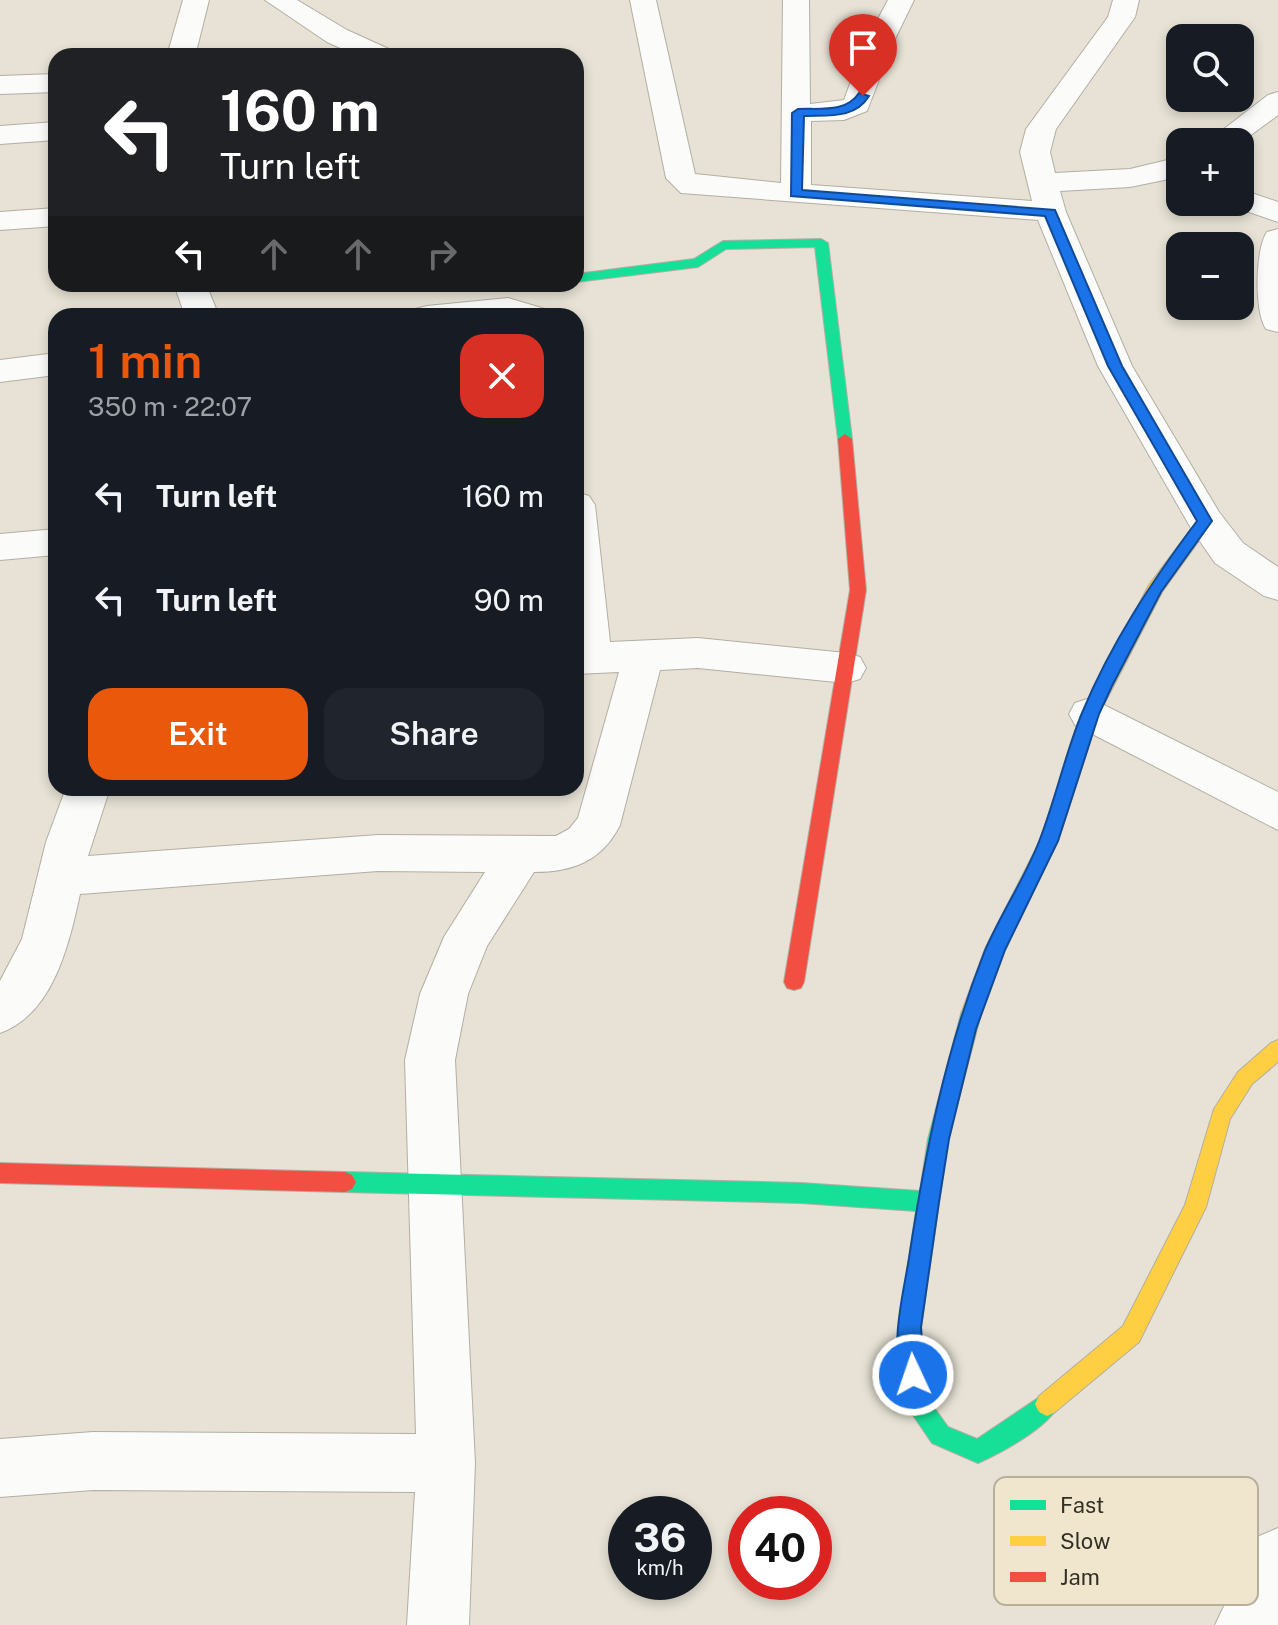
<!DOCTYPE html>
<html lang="en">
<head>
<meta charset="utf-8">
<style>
	body { margin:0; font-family:"Public Sans",sans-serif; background:#20242c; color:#f1f3f6; height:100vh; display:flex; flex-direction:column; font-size:30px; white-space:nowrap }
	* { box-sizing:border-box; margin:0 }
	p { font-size:26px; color:#9ea1a6 }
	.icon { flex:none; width:44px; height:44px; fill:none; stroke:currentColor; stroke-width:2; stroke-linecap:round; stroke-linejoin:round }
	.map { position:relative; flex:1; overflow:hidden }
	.drawer { position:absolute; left:48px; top:308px; width:536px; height:488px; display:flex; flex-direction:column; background:#171b24; border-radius:24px; box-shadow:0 4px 12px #0003 }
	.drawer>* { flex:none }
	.banner { position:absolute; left:48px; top:48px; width:536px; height:244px; border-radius:24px; box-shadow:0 4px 12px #0003; background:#202124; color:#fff; overflow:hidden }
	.tools { position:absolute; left:1166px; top:24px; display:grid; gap:16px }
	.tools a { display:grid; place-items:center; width:88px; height:88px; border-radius:16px; background:#171b24; box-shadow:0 4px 12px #0003; font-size:40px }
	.speed { position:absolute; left:608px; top:1496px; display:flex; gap:16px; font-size:40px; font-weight:700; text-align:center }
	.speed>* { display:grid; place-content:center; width:104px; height:104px; border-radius:50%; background:#171b24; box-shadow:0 4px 12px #0003; line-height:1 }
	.speed small { font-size:20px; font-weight:400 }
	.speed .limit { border:12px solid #d22; background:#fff; color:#111 }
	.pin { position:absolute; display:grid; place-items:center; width:68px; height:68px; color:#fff; margin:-82px -34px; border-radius:50% 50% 50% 0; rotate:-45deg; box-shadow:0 0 8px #0007 }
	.pin .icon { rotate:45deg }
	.me { position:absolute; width:88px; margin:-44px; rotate:357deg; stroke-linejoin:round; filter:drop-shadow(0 0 6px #0008) }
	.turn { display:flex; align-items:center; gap:28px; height:168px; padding:0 40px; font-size:36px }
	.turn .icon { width:104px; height:104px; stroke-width:2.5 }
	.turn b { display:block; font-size:56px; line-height:68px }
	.lanes { display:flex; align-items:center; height:76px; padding:0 40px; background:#0003; justify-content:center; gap:40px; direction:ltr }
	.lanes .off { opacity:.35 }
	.round { display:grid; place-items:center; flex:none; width:84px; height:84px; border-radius:24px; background:#20242c }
	.head { display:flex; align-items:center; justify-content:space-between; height:136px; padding:0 40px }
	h1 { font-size:48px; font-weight:600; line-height:60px; color:#ea580c }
	.cta { display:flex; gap:16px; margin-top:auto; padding:16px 40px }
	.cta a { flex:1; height:92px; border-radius:24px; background:#ea580c; color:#fff; font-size:32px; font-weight:600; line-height:92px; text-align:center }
	.cta a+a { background:#20242c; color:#f1f3f6 }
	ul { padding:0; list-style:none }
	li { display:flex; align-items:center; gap:24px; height:104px; padding:0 40px }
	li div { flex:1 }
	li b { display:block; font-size:30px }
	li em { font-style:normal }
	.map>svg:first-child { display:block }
</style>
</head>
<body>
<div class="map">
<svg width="1278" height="1625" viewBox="0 0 1278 1625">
	<rect width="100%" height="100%" fill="#e7e2d5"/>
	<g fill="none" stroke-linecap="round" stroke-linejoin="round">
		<defs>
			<path id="street" d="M 183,0 L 209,0 L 195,56 L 167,56 Z
				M 265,0 L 297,0 L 347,30 L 391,50 L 395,56 L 358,56 L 327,42 Z
				M 630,0 L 656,0 L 695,174 L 781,183 L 783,0 L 809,0 L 810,104 L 844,100 L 865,43 L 888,0 L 914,0 L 893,43 L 867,111 L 844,120 L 811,121 L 811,185 L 1032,201 L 1020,152 L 1026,129 L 1108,17 L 1113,0 L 1139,0 L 1135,17 L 1056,129 L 1050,152 L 1055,173 L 1130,169 L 1180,157 L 1180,176 L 1174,178 L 1130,187 L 1060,191 L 1066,212 L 1132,366 L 1219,512 L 1243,543 L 1278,567 L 1278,600 L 1264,596 L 1215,563 L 1192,530 L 1098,366 L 1038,220 L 681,193 L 666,178 Z
				M 56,74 L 56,92 L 0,94 L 0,76 Z
				M 1278,92 L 1278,115 L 1240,143 L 1207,142 L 1268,95 Z
				M 56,122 L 56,140 L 0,144 L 0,126 Z
				M 1240,189 L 1278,202 L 1278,222 L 1229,205 L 1227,202 L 1240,202 Z
				M 56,208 L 56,226 L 0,230 L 0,212 Z
				M 1278,229 L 1278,332 L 1266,329 C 1254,312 1255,249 1267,232 Z
				M 174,284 L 206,284 L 219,316 L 185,316 Z
				M 508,298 L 545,309 L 550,316 L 410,316 L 415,309 L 427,306 Z
				M 56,353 L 56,375 L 0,382 L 0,360 Z
				M 576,492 L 589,496 L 595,505 L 610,642 L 698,638 L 846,653 L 860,657 L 866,668 L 860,679 L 846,683 L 698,668 L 660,670 L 620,825 C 602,861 573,872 534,872 L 487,946 L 468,994 L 455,1060 L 475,1463 L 469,1625 L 407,1625 L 415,1492 L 93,1490 L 0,1497 L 0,1439 L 93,1432 L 416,1434 L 405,1060 L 420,994 L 444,937 L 485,872 L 378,871 L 80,894 C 69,945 53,1014 0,1033 L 0,981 L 22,939 L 46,842 L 66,788 L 110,788 L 88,856 L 378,835 L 556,836 L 569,829 L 578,818 L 619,672 L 576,674 Z
				M 56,529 L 56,555 L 0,560 L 0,534 Z
				M 1090,698 L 1278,792 L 1278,830 L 1075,725 L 1069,714 L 1075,703 Z
				M 1278,1528 L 1278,1625 L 1215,1625 L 1257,1537 Z"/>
			<path id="fast" d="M 821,239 L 828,243 L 852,439 L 845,444 L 838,439 L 815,247 L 726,249 L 698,267 L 576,282 L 576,274 L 694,259 L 723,241 Z
				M 971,1005 L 978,1008 L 981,1014 L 948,1139 L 921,1327 L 925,1395 L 948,1427 L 977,1439 L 1047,1392 L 1055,1396 L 1059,1404 C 1049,1427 1001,1453 978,1463 L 932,1443 L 902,1399 L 899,1327 L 916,1211 L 801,1203 L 345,1192 L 338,1189 L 334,1182 L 338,1175 L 345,1172 L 801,1183 L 920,1191 L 928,1139 L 961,1014 L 964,1008 Z"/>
			<path id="slow" d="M 1205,516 L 1213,521 L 1162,592 L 1099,714 L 1058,841 L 1004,949 L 978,1020 L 971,1023 L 964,1020 L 961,1014 L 985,949 L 1040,841 L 1081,714 L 1149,585 L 1200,517 Z
				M 1278,1040 L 1278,1062 L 1252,1084 L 1230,1119 L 1206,1207 L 1139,1342 L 1055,1412 L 1047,1416 L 1039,1412 L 1035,1404 L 1039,1396 L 1123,1326 L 1185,1205 L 1214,1109 L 1238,1072 L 1271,1043 Z"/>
			<path id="jam" d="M 845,434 L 852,439 L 866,590 L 804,982 L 801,988 L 794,990 L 787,988 L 784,982 L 850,590 L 838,439 Z
				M 0,1163 L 345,1172 L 352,1175 L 356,1182 L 352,1189 L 345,1192 L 0,1183 Z"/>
		</defs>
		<use href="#street" stroke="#b3aea4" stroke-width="2"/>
		<use href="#fast" stroke="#b3aea4" stroke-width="2"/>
		<use href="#slow" stroke="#b3aea4" stroke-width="2"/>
		<use href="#jam" stroke="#b3aea4" stroke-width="2"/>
		<use href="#street" fill="#fbfbf9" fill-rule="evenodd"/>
		<use href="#fast" fill="#16e098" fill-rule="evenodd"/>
		<use href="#slow" fill="#ffcf43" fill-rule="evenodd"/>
		<use href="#jam" fill="#f24e42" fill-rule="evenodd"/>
	</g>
	<path fill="#1a73e8" stroke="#114b97" stroke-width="2" d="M 859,93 L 869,96 C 855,119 829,115 804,116 L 802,190 L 1055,210 L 1122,366 L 1212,521 L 1161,592 L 1112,686 L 1099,714 L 1058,841 L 1005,950 L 976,1029 L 949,1139 L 939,1202 L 921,1327 L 924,1375 L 921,1383 L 913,1387 L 904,1383 C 889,1346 903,1296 909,1258 C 925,1153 945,1052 984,953 C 1000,914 1025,879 1040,839 C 1056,798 1065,754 1082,713 C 1111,643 1152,581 1197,521 L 1108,366 L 1045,216 L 791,196 L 792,113 L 798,109 C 820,108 846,113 859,93 Z"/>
	<rect x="994" y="1477" width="264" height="128" rx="12" fill="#efe6cd" stroke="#b6af9b" stroke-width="2"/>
	<rect x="1010" y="1500" width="36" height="10" fill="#16e098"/>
	<rect x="1010" y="1536" width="36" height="10" fill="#ffcf43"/>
	<rect x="1010" y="1572" width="36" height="10" fill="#f24e42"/>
	<g font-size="22" fill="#322f25">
		<text x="1060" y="1513">Fast</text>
		<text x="1060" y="1549">Slow</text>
		<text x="1060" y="1585">Jam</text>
	</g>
</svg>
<div class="tools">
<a><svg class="icon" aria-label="search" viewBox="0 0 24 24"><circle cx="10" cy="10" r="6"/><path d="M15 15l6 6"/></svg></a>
<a>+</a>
<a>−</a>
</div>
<div class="speed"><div>36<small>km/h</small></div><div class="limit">40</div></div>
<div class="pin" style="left:863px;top:96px;background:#d93025"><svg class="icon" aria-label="arrive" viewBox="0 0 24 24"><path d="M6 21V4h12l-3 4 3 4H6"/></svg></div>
<svg class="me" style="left:913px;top:1375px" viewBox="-20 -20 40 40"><circle r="17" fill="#1a73e8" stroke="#fff" stroke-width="3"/><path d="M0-11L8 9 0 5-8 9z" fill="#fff"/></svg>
<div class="banner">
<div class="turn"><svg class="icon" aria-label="left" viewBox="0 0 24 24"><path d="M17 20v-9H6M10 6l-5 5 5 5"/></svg><div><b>160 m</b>Turn left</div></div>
<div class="lanes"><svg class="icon" aria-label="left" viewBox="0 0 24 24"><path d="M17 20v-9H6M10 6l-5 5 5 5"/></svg><svg class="icon off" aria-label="ahead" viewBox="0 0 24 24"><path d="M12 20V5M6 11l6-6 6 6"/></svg><svg class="icon off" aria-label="ahead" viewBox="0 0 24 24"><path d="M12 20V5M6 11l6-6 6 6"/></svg><svg class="icon off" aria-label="right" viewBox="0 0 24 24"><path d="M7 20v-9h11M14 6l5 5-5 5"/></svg></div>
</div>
<section class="drawer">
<div class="head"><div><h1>1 min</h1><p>350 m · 22:07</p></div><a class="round" style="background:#d93025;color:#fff"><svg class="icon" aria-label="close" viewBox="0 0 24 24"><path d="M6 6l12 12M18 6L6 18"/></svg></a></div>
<ul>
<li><svg class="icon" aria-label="left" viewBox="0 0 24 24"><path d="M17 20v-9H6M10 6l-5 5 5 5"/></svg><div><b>Turn left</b></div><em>160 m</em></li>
<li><svg class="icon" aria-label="left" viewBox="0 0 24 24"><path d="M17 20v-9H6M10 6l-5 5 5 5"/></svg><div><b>Turn left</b></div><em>90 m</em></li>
</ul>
<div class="cta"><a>Exit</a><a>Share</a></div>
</section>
</div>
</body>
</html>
